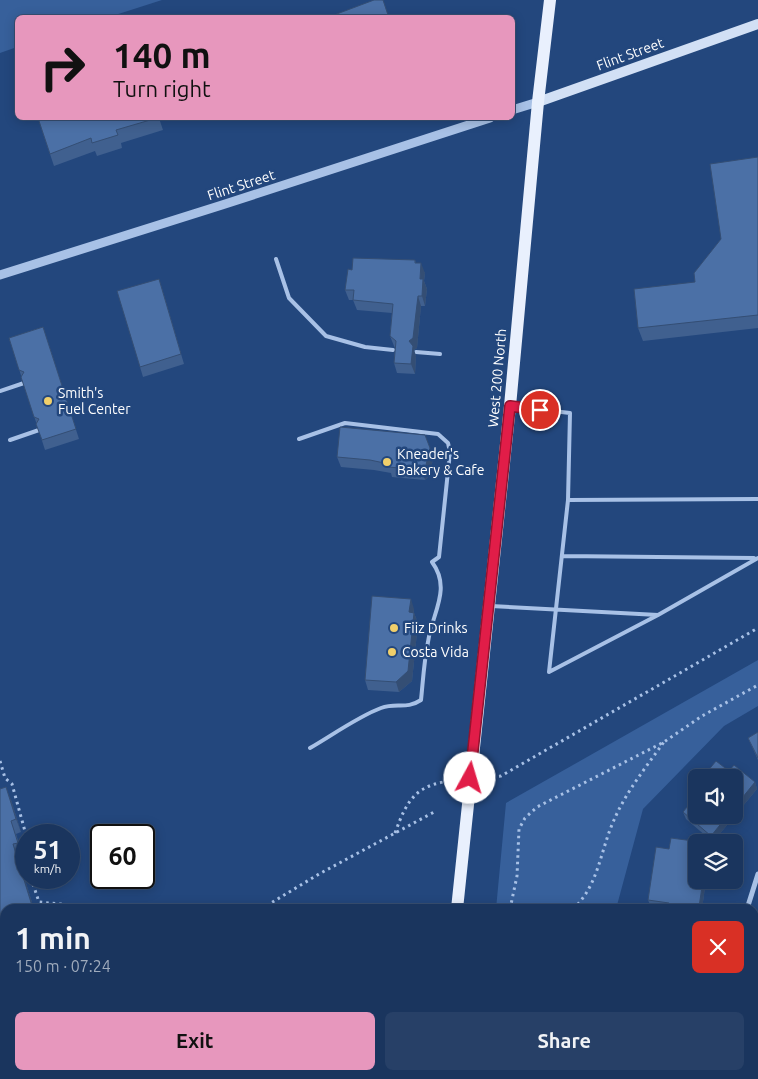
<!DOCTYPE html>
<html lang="en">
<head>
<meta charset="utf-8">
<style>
	body { margin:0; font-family:Ubuntu,sans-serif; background:#274067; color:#f1f3f6; height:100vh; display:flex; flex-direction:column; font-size:19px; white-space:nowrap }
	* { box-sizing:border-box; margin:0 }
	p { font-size:16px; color:#9fabbc }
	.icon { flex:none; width:28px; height:28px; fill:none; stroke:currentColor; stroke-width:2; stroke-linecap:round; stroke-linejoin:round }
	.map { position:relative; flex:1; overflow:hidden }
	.drawer { position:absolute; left:0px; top:904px; width:759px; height:176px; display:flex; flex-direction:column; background:#1a355e; border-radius:15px 15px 0 0; box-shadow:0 2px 12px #0003,0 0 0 1px #385073 }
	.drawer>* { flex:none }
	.top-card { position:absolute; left:15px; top:15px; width:500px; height:105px; border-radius:8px; box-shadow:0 2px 12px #0003,0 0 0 1px #385073; background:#e797bd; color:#111; overflow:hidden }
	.buttons { position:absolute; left:688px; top:769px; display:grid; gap:10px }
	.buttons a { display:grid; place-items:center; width:55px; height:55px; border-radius:8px; background:#1a355e; box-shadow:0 2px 12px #0003,0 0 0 1px #385073; font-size:25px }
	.speed { position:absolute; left:15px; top:824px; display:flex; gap:10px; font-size:25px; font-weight:700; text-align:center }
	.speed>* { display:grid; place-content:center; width:65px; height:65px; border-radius:50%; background:#1a355e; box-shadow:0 2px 12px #0003,0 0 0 1px #385073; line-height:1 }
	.speed small { font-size:12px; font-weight:400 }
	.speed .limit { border:2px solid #111; border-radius:8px; background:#fff; color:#111 }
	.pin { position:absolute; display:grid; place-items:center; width:42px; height:42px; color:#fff; margin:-21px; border:2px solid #fff; border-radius:50%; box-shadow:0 1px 5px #0007 }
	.me { position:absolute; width:55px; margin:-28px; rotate:6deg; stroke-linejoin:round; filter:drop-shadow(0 0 4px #0008) }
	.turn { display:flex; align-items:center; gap:18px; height:105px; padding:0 15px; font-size:22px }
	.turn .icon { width:65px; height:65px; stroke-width:2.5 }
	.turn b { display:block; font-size:35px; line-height:42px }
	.round { display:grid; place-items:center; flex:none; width:52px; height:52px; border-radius:8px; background:#274067 }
	.summary { display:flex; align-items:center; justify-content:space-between; height:85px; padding:0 15px }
	h1 { font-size:30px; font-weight:600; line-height:38px }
	.button { display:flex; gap:10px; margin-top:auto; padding:10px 15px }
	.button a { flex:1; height:58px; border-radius:8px; background:#e797bd; color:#111; font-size:20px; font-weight:600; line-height:58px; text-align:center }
	.button a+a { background:#274067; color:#f1f3f6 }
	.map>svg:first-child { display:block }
</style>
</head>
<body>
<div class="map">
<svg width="758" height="1079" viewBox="0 0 758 1079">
	<rect width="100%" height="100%" fill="#23477d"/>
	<path fill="#37609b" d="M 0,0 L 162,0 L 109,17 L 18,18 L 17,47 L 0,53 Z
		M 758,660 L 758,706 L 724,726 L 643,809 L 616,909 L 496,909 L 506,803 Z"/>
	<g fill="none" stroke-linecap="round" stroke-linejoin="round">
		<path stroke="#a8c1e6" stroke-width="3" stroke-dasharray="2.5 4" stroke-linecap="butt" d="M 0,761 L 5,778 L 12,784 L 26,835
			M 486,777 L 501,776 L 758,628
			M 395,833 C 408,797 417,784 457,780
			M 24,859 L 26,858
			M 31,878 L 39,902 L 114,909
			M 261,909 L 319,874 L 436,811
			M 510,909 L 517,876 L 519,829 L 525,818 L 537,807 L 664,742 L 702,716 L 758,685
			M 573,909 C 599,885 600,851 614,820 C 626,792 646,767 664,742
			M 0,1060 L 5,1058"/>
		<path stroke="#a8c1e6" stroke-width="4" d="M 276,259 L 289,298 L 326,336 L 365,347 L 393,350
			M 416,352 L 440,354
			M 0,391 L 24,383
			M 511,406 L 570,413 L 568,500 L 758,499
			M 299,439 L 345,423 L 438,434 L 448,443 L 450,452 L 439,557 L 432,562 C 452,589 432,613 428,642 C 424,661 423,681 421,700 C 406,710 397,702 381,708 C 359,716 331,736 310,748
			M 10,440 L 39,430
			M 568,500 L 549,672 L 658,615
			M 562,556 L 754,558
			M 491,606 L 658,615 L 758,558"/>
		<path stroke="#a8c1e6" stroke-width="5" d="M 747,909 L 758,874
			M 141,1079 L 141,1075
			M 318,1079 L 318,1075
			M 746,1079 L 747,1075"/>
		<path stroke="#a8c1e6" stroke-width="9" d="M 512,110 L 538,102
			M 0,275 L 222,205 L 490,118"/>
		<path stroke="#d2e0f5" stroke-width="10" d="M 538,102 L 758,24"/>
		<path stroke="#e9f0fd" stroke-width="12" d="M 457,909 L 510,406 L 538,102 L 550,0
			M 440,1079 L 440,1075"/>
	</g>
	<path fill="#40608f" d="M 38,118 L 159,118 L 163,130 L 121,143 L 122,148 L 97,156 L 95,151 L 54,166 Z
		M 758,157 L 758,328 L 643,341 L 638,328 L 695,282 L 721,239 Z
		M 415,260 L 416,263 L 425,273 L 424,281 L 427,289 L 425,306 L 421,306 L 417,348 L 414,350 L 416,356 L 415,374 L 397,373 L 394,363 L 395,348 L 394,346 L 390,336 L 392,313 L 357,310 L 353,300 L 349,300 L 345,290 L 352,270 Z
		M 162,289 L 184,364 L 143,377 L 140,367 Z
		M 43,327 L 79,439 L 45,450 L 9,338 Z
		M 337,457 L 433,458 L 430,475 L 425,480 L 392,477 L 391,473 L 374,470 L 341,467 Z
		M 414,609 L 414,613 L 418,623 L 412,681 L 399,692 L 368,690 L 365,680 Z
		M 758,732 L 758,760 L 748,738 Z
		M 729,771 L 755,782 L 757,789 L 713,842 L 686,819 L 683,812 L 694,799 L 691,791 Z
		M 0,789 L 11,800 L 21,832 L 16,834 L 23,856 L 18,857 L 34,909 L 5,909 L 5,933 L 0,935 Z
		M 696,880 L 706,880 L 702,909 L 666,909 L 651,907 L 648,900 Z
		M 522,1075 L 628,1075 L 628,1079 L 547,1079 Z
		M 641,1075 L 700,1075 L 700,1079 L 664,1079 L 664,1078 Z"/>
	<path fill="#344e74" d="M 421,263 L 425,273 L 424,281 L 427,289 L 425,306 L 422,296 L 420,279 Z
		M 418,296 L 421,306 L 417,348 L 414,350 L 416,356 L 415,374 L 411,364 L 409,341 Z
		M 425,435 L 433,458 L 430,475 L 425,480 L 422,470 Z
		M 411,599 L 414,609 L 413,622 L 409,612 Z
		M 414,613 L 418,623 L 412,681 L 399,692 L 396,682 Z
		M 755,782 L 757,789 L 713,842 L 711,836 L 728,815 L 734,815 L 734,808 Z
		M 6,787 L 11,800 L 21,832 L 16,819 Z
		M 13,844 L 18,857 L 34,909 L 33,909 Z
		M 703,880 L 706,880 L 702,909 L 699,909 L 699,907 Z
		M 625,1075 L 628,1075 L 628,1079 L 624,1079 Z
		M 697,1075 L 700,1075 L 700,1079 L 696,1079 Z"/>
	<path fill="#4b70a6" stroke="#344e74" d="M 374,0 L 383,0 L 389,18 L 326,18 Z
		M 38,118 L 157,118 L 116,130 L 118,135 L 92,143 L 91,138 L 50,154 Z
		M 758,157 L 758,315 L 638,328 L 634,289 L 695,282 L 694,273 L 721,239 L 710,164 Z
		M 353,258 L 415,260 L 415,263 L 421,263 L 420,279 L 423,279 L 422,296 L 418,296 L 413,338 L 409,341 L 413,346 L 411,364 L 394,363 L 396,341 L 390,336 L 393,304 L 353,300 L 354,290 L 345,290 L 348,269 L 352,270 Z
		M 159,279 L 181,354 L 140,367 L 117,291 Z
		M 43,327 L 76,429 L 42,440 L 36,424 L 39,419 L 34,417 L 21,377 L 24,372 L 19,370 L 9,338 Z
		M 340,427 L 425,435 L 430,448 L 426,465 L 422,470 L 388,467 L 389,464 L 370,460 L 337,457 Z
		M 372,596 L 411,599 L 409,612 L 414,613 L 408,671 L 396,682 L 365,680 Z
		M 758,732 L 758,758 L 748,738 Z
		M 716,761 L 729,771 L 734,765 L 755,782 L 734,808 L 734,778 L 702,778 Z
		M 696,785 L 696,796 L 691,791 Z
		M 6,787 L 16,819 L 11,821 L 18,843 L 13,844 L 33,909 L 5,909 L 5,919 L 0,921 L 0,789 Z
		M 696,796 L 696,815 L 728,815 L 711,836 L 683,812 Z
		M 671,838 L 701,842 L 696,842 L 696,880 L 703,880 L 699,907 L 694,907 L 694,909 L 669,909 L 669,903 L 648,900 L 656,847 L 669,849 Z
		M 563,1075 L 625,1075 L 624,1079 L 589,1079 Z
		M 664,1075 L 697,1075 L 696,1079 L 686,1078 L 686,1079 L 664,1079 Z"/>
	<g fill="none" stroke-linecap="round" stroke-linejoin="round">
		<defs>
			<path id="route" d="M 470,778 L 510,406 L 540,410"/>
		</defs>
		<use href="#route" stroke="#92132f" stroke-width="12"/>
		<use href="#route" stroke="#e11d48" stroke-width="9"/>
	</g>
	<g fill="#f0cf6b" stroke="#23477d" stroke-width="2">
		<circle cx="48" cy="401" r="5"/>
		<circle cx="387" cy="462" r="5"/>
		<circle cx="394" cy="628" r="5"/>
		<circle cx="392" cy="652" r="5"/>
	</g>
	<g text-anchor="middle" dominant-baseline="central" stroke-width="5" stroke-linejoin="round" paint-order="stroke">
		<g font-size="14" fill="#fff" stroke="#23477d">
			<text transform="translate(630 54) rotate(-20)">Flint Street</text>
			<text transform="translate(241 185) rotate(-18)">Flint Street</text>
			<text transform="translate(497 378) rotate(-85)">West 200 North</text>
		</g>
		<g font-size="14" fill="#fff" stroke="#23477d" text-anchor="start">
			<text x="58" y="393">Smith's<tspan x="58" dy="16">Fuel Center</tspan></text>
			<text x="397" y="454">Kneader's<tspan x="397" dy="16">Bakery &amp; Cafe</tspan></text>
			<text x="404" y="628">Fiiz Drinks</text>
			<text x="402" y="652">Costa Vida</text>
		</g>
	</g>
</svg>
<div class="buttons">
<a><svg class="icon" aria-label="sound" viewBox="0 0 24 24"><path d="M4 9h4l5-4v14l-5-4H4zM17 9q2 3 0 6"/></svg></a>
<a><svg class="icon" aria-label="layers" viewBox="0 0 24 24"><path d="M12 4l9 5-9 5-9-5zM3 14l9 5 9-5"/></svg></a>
</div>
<div class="speed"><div>51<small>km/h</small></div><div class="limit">60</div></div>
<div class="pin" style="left:540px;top:410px;background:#d93025"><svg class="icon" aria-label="arrive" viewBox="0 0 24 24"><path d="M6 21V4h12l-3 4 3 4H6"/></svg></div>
<svg class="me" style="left:470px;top:778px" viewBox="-20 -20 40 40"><circle r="19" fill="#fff"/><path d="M0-13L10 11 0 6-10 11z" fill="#e11d48"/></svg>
<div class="top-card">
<div class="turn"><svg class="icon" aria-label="right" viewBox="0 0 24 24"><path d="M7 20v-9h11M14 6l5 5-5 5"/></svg><div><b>140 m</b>Turn right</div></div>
</div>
<section class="drawer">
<div class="summary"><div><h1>1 min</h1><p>150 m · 07:24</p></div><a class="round" style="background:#d93025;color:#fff"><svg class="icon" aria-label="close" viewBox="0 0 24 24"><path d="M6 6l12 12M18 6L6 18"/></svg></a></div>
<div class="button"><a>Exit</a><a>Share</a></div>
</section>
</div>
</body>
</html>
